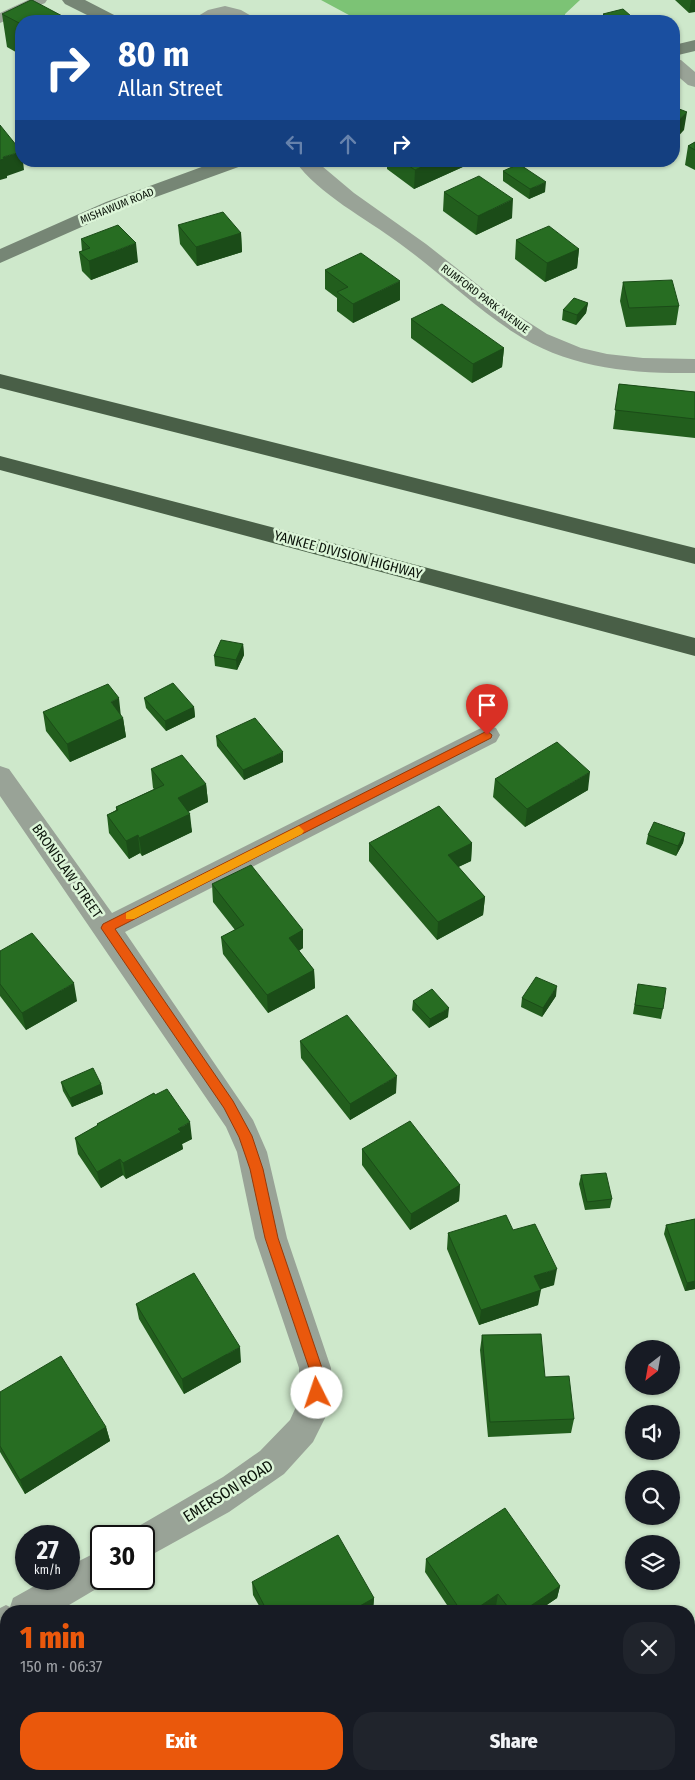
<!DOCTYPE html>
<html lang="en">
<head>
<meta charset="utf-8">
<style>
	body { margin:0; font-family:"Fira Sans Condensed",sans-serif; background:#20242c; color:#f1f3f6; height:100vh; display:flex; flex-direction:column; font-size:19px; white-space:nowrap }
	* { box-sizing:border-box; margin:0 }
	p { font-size:16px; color:#9ea1a6 }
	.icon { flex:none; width:28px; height:28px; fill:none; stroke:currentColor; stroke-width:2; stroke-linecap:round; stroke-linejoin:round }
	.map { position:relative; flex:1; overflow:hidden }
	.drawer { position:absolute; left:0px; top:1605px; width:695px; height:175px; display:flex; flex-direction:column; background:#171b24; border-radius:20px 20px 0 0; box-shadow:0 1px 4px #0004 }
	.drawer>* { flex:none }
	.hud { position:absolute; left:15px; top:15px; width:665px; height:152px; border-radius:20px; box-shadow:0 1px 4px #0004; background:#1a4fa0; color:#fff; overflow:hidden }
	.needle { width:32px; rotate:211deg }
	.tools { position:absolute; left:625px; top:1340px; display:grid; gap:10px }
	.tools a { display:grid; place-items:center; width:55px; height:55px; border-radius:50%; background:#171b24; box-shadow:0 1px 4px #0004; font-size:25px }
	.speed { position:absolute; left:15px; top:1525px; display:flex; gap:10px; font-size:25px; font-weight:700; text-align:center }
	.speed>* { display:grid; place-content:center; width:65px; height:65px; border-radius:50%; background:#171b24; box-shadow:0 1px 4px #0004; line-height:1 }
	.speed small { font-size:12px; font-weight:400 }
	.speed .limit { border:2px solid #111; border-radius:8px; background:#fff; color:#111 }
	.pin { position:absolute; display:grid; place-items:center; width:42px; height:42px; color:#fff; margin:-51px -21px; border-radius:50% 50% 50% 0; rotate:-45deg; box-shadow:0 0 5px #0007 }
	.pin .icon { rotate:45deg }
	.me { position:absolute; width:55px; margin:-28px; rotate:356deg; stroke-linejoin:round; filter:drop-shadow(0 0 4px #0008) }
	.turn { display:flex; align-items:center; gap:18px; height:105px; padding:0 20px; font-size:22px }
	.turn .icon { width:65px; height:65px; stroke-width:2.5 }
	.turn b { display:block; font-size:35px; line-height:42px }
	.lanes { display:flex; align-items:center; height:48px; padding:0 20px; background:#0003; justify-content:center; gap:25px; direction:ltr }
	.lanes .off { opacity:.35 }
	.round { display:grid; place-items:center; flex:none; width:52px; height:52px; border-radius:20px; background:#20242c }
	.headline { display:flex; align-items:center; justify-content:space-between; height:85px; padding:0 20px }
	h1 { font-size:30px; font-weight:800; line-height:38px; color:#ea580c }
	.button { display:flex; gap:10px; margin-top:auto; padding:10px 20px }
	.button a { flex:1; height:58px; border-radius:20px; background:#ea580c; color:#fff; font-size:20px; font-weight:800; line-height:58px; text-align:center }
	.button a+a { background:#20242c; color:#f1f3f6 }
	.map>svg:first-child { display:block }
</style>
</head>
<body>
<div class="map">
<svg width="695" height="1780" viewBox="0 0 695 1780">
	<rect width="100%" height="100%" fill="#cee8cb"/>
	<path fill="#7cc375" d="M 321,0 L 580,0 L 565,14 L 565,21 L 360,21 Z"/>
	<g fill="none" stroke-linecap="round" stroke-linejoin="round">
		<path fill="#99a397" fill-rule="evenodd" d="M 28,0 L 47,0 L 45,3 L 0,23 L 0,13 Z
			M 225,6 L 241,10 L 260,21 L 242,21 L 225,15 L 208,21 L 190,21 L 208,10 Z"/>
		<path fill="#99a397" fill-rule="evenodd" d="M 674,59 L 681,60 L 695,72 L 695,87 L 688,85 L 674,73 Z
			M 295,161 L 316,161 L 354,193 L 426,244 L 511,311 L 547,334 L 581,348 L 607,354 L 643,358 L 695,359 L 695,373 C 631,374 567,368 513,332 C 473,306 438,271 399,243 C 367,219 318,194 295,161 Z
			M 487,725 L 496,728 L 500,735 L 496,742 L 125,932 L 253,1120 L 267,1152 L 287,1238 L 331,1368 L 332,1391 L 328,1412 L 313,1442 L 284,1474 L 229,1512 L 144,1559 L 144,1536 L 129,1536 L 132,1530 L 223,1477 L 260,1451 L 290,1420 L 295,1409 L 299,1391 L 299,1368 L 255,1238 L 237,1152 L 226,1127 L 0,796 L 0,766 L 9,769 L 112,913 Z
			M 101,1550 L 101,1579 L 113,1579 L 59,1611 L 6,1611 L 6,1641 L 0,1644 L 0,1608 L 6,1605 L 10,1607 L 13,1598 L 47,1579 L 69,1579 L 69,1566 Z"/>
		<path fill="#768675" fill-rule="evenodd" d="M 62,0 L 85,0 L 118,17 L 121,21 L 99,21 L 65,4 Z
			M 695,40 L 695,51 L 674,56 L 674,45 Z
			M 218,161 L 247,161 L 244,165 L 120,210 L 0,263 L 0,249 L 106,202 Z"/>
		<path fill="#495f47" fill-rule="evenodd" d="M 0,374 L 695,548 L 695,564 L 0,388 Z
			M 0,456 L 695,638 L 695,656 L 0,470 Z"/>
	</g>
	<path fill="#225e1d" d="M 675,0 L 695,0 L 689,13 Z
		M 2,14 L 21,21 L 21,55 L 7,47 Z
		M 603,14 L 631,16 L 630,21 L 603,21 Z
		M 695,142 L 695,170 L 685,165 L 688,146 Z
		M 387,161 L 476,161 L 414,189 L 387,169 Z
		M 503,171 L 545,192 L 529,199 L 503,181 Z
		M 444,192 L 512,218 L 476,235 L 443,211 Z
		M 178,225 L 241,233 L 242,252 L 197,266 L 180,244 Z
		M 81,239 L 138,262 L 91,280 L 82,271 L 79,252 L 82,251 Z
		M 516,240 L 579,249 L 577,268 L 545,282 L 515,259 Z
		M 325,270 L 400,300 L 353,323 L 337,311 L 337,298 L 325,289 Z
		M 623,282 L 679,306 L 676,325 L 626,327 L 620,301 Z
		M 588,303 L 586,313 L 576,325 L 562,320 L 563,310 Z
		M 411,319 L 504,348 L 502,367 L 472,383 L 411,338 Z
		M 619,384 L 695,392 L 695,438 L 613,429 Z
		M 243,644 L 244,655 L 237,670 L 215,666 L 214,656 Z
		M 144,698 L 194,707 L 195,717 L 166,731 L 146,708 Z
		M 43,712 L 123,718 L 126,737 L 70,762 L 46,731 Z
		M 216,736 L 283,762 L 244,780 L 217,746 Z
		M 151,769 L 206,784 L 208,802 L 188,812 L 192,832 L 142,856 L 140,853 L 129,859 L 109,833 L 107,815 L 116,810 L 116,807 L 154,789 L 153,788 Z
		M 495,779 L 588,790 L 525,827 L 493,797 Z
		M 685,833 L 683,843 L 676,856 L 646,844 L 648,835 Z
		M 369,843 L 472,843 L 471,861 L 458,867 L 485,897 L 483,915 L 437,940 L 369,861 Z
		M 212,884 L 303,930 L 303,948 L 299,951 L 314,970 L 315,988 L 268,1013 L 223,954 L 221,937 L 235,930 L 213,902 Z
		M 0,951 L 77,1001 L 26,1030 L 0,996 Z
		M 638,984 L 663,1009 L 661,1019 L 633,1014 Z
		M 556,996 L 542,1017 L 521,1007 L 522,998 Z
		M 413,1001 L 448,1017 L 429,1028 L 412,1010 Z
		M 300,1041 L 396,1093 L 350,1120 L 301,1058 Z
		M 61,1082 L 101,1084 L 103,1094 L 72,1107 L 63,1091 Z
		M 155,1095 L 192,1139 L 182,1144 L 183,1149 L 126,1179 L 123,1175 L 101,1188 L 78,1154 L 75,1138 L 97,1126 L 97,1124 Z
		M 362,1149 L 460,1185 L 459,1201 L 410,1230 L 362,1165 Z
		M 581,1175 L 612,1199 L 610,1208 L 585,1210 L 579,1184 Z
		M 695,1219 L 695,1289 L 685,1291 L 664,1234 L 666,1225 Z
		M 513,1230 L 554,1285 L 540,1289 L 538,1305 L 479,1325 L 447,1249 L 448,1233 Z
		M 136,1304 L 241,1362 L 184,1394 L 139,1319 Z
		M 482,1335 L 545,1377 L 574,1419 L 571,1433 L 488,1437 L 480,1350 Z
		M 0,1392 L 106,1427 L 110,1441 L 25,1494 L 0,1452 Z
		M 426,1559 L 560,1586 L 557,1598 L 538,1611 L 500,1611 L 496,1606 L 489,1611 L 451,1611 L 425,1572 Z
		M 252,1582 L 374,1598 L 373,1610 L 372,1611 L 262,1611 L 253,1595 Z"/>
	<path fill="#1b4c18" d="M 691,0 L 695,0 L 695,12 L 689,13 Z
		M 631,16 L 630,21 L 612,21 Z
		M 66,18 L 67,21 L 60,21 Z
		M 687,112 L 684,130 L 674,141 L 674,124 Z
		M 21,152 L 21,161 L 23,161 L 24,170 L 7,176 L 7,178 L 0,180 L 0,160 L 3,157 Z
		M 434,161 L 476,161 L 414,189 L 415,170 Z
		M 546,182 L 545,192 L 529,199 L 530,189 Z
		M 513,199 L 512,218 L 476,235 L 478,216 Z
		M 241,233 L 242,252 L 197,266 L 196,247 Z
		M 136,243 L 138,262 L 91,280 L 89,261 Z
		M 579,249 L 577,268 L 545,282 L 547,263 Z
		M 400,281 L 400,300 L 353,323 L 353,304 Z
		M 588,303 L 586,313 L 576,325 L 577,315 Z
		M 504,348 L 502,367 L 472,383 L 473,364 Z
		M 243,644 L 244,655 L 237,670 L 236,660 Z
		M 119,698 L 121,717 L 111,702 Z
		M 194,707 L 195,717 L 166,731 L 165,721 Z
		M 123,718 L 126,737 L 70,762 L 67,744 Z
		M 283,752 L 283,762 L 244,780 L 243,770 Z
		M 590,772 L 588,790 L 525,827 L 527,809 Z
		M 206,784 L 208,802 L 179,816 L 178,798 Z
		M 190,814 L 192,832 L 142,856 L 139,838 Z
		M 685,833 L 683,843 L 676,856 L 678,846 Z
		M 138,835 L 140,853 L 129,859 L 126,841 Z
		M 472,843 L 471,861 L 446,873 L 448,855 Z
		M 485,897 L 483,915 L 437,940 L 438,922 Z
		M 303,930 L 303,948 L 289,956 L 289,938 Z
		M 314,970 L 315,988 L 268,1013 L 267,995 Z
		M 74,983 L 77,1001 L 26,1030 L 22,1013 Z
		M 557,986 L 556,996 L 542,1017 L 543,1008 Z
		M 449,1008 L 448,1017 L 429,1028 L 430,1019 Z
		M 397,1076 L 396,1093 L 350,1120 L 350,1104 Z
		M 101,1084 L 103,1094 L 72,1107 L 70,1098 Z
		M 190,1122 L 192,1139 L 182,1144 L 183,1149 L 126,1179 L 123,1163 Z
		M 120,1159 L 123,1175 L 101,1188 L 97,1172 Z
		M 460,1185 L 459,1201 L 410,1230 L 411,1214 Z
		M 557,1269 L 554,1285 L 532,1292 L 534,1276 Z
		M 695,1281 L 695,1289 L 685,1291 L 687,1283 Z
		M 541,1290 L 538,1305 L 479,1325 L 481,1310 Z
		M 240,1347 L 241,1362 L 184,1394 L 182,1379 Z
		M 106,1427 L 110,1441 L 25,1494 L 20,1480 Z
		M 560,1586 L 557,1598 L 538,1611 L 523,1611 Z
		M 498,1594 L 496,1606 L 489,1611 L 473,1611 Z
		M 374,1598 L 373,1610 L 372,1611 L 351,1611 Z
		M 152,1774 L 172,1774 L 162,1780 L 142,1780 Z"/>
	<path fill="#276d22" stroke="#1b4c18" d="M 31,0 L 32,0 L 66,18 L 60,21 L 21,21 L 21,24 L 2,14 Z
		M 623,9 L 631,16 L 611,21 L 603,14 Z
		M 325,16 L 339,21 L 316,21 Z
		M 674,107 L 687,112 L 674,124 Z
		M 0,125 L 21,151 L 21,152 L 3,157 L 4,159 L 0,160 Z
		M 695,142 L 695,150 L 688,146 Z
		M 402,161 L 434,161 L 415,170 Z
		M 519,164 L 546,182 L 530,189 L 503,171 Z
		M 479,176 L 513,199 L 478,216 L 444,192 Z
		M 223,212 L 241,233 L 196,247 L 178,225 Z
		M 118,225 L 136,243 L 89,261 L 79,252 L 90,248 L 81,239 Z
		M 549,226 L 579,249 L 547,263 L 516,240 Z
		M 361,253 L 400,281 L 353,304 L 337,292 L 348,287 L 325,270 Z
		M 672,280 L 679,306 L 629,308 L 623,282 Z
		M 574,298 L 588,303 L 577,315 L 563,310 Z
		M 442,304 L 504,348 L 473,364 L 411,319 Z
		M 619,384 L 695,392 L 695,419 L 615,410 Z
		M 221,640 L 243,644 L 236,660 L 214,656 Z
		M 173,683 L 194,707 L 165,721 L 144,698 Z
		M 108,684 L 119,698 L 111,702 L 123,718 L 67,744 L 43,712 Z
		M 255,718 L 283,752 L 243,770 L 216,736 Z
		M 557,742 L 590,772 L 527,809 L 495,779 Z
		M 182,755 L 206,784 L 178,798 L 190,814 L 139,838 L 138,835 L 126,841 L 107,815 L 118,810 L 116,807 L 164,785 L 151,769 Z
		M 439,806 L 472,843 L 448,855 L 485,897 L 438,922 L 369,843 Z
		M 654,822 L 685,833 L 678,846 L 648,835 Z
		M 251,865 L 303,930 L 289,938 L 314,970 L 267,995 L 221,937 L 244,925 L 212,884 Z
		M 32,933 L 74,983 L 22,1013 L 0,984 L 0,951 Z
		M 536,977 L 557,986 L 543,1008 L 522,998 Z
		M 638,984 L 666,988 L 663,1009 L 635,1005 Z
		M 432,989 L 449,1008 L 430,1019 L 413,1001 Z
		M 347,1015 L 397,1076 L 350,1104 L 300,1041 Z
		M 93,1068 L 101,1084 L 70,1098 L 61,1082 Z
		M 167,1089 L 190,1122 L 178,1129 L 181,1132 L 123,1163 L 120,1159 L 97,1172 L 75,1138 L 98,1125 L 97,1124 L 154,1093 L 155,1095 Z
		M 410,1121 L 460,1185 L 411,1214 L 362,1149 Z
		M 606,1173 L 612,1199 L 587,1202 L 581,1175 Z
		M 506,1215 L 513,1230 L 535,1224 L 557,1269 L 534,1276 L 541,1290 L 481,1310 L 448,1233 Z
		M 695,1219 L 695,1281 L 687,1283 L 666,1225 Z
		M 194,1273 L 240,1347 L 182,1379 L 136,1304 Z
		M 541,1334 L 545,1377 L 569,1376 L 574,1419 L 490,1422 L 482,1335 Z
		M 61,1356 L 106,1427 L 20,1480 L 0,1446 L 0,1392 Z
		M 505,1508 L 560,1586 L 523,1611 L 511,1611 L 498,1594 L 473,1611 L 461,1611 L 426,1559 Z
		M 338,1535 L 374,1598 L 351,1611 L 267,1611 L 252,1582 Z
		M 119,1774 L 152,1774 L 142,1780 L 122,1780 Z"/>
	<path fill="#ea580c" stroke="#983908" d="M 487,731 L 492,735 L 491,738 L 115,929 L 233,1101 L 252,1136 L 263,1169 L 278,1238 L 322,1368 L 324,1393 L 322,1398 L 317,1399 L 312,1398 L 309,1368 L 265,1238 L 250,1169 L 239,1137 L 224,1108 L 101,928 L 103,924 Z"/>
	<path fill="#f59e0b" d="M 299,826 L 304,831 L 302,834 L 134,919 L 126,919 L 126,913 Z"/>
	<g text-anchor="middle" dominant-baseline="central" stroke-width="5" stroke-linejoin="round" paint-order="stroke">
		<g font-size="11" fill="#0b140a" stroke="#dcf5d8">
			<text transform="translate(117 206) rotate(-22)">MISHAWUM ROAD</text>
			<text transform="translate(485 299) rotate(37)">RUMFORD PARK AVENUE</text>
		</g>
		<g font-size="14" fill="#0b140a" stroke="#dcf5d8">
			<text transform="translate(348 555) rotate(15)">YANKEE DIVISION HIGHWAY</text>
			<text transform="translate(67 871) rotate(55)">BRONISLAW STREET</text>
		</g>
		<g font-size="16" fill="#0b140a" stroke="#dcf5d8">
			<text transform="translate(228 1491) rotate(-32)">EMERSON ROAD</text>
		</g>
	</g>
</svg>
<div class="tools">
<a><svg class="needle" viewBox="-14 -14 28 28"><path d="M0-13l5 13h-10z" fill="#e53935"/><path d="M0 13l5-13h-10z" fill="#9ea1a6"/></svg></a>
<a><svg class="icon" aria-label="sound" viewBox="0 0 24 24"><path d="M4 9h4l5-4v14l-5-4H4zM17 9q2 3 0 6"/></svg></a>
<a><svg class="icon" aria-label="search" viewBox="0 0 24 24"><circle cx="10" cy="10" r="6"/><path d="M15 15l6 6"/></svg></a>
<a><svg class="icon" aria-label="layers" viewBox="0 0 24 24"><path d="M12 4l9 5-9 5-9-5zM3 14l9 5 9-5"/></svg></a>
</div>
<div class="speed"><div>27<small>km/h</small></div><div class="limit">30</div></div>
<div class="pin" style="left:487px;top:735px;background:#d93025"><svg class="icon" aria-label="arrive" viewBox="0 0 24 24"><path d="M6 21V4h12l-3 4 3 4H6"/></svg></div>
<svg class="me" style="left:317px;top:1393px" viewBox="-20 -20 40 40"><circle r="19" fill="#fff"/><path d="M0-13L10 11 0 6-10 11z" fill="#ea580c"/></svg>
<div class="hud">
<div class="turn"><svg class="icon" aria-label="right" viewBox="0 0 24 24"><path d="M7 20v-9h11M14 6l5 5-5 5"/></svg><div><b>80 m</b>Allan Street</div></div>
<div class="lanes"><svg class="icon off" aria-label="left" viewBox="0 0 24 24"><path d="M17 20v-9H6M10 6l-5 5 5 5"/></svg><svg class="icon off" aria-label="ahead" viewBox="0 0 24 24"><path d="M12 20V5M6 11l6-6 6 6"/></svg><svg class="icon" aria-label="right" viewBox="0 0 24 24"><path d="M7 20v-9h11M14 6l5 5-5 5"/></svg></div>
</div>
<section class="drawer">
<div class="headline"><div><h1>1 min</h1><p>150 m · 06:37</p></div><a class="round"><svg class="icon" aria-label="close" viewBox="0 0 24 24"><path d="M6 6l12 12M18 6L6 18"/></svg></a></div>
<div class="button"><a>Exit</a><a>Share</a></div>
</section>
</div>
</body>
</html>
